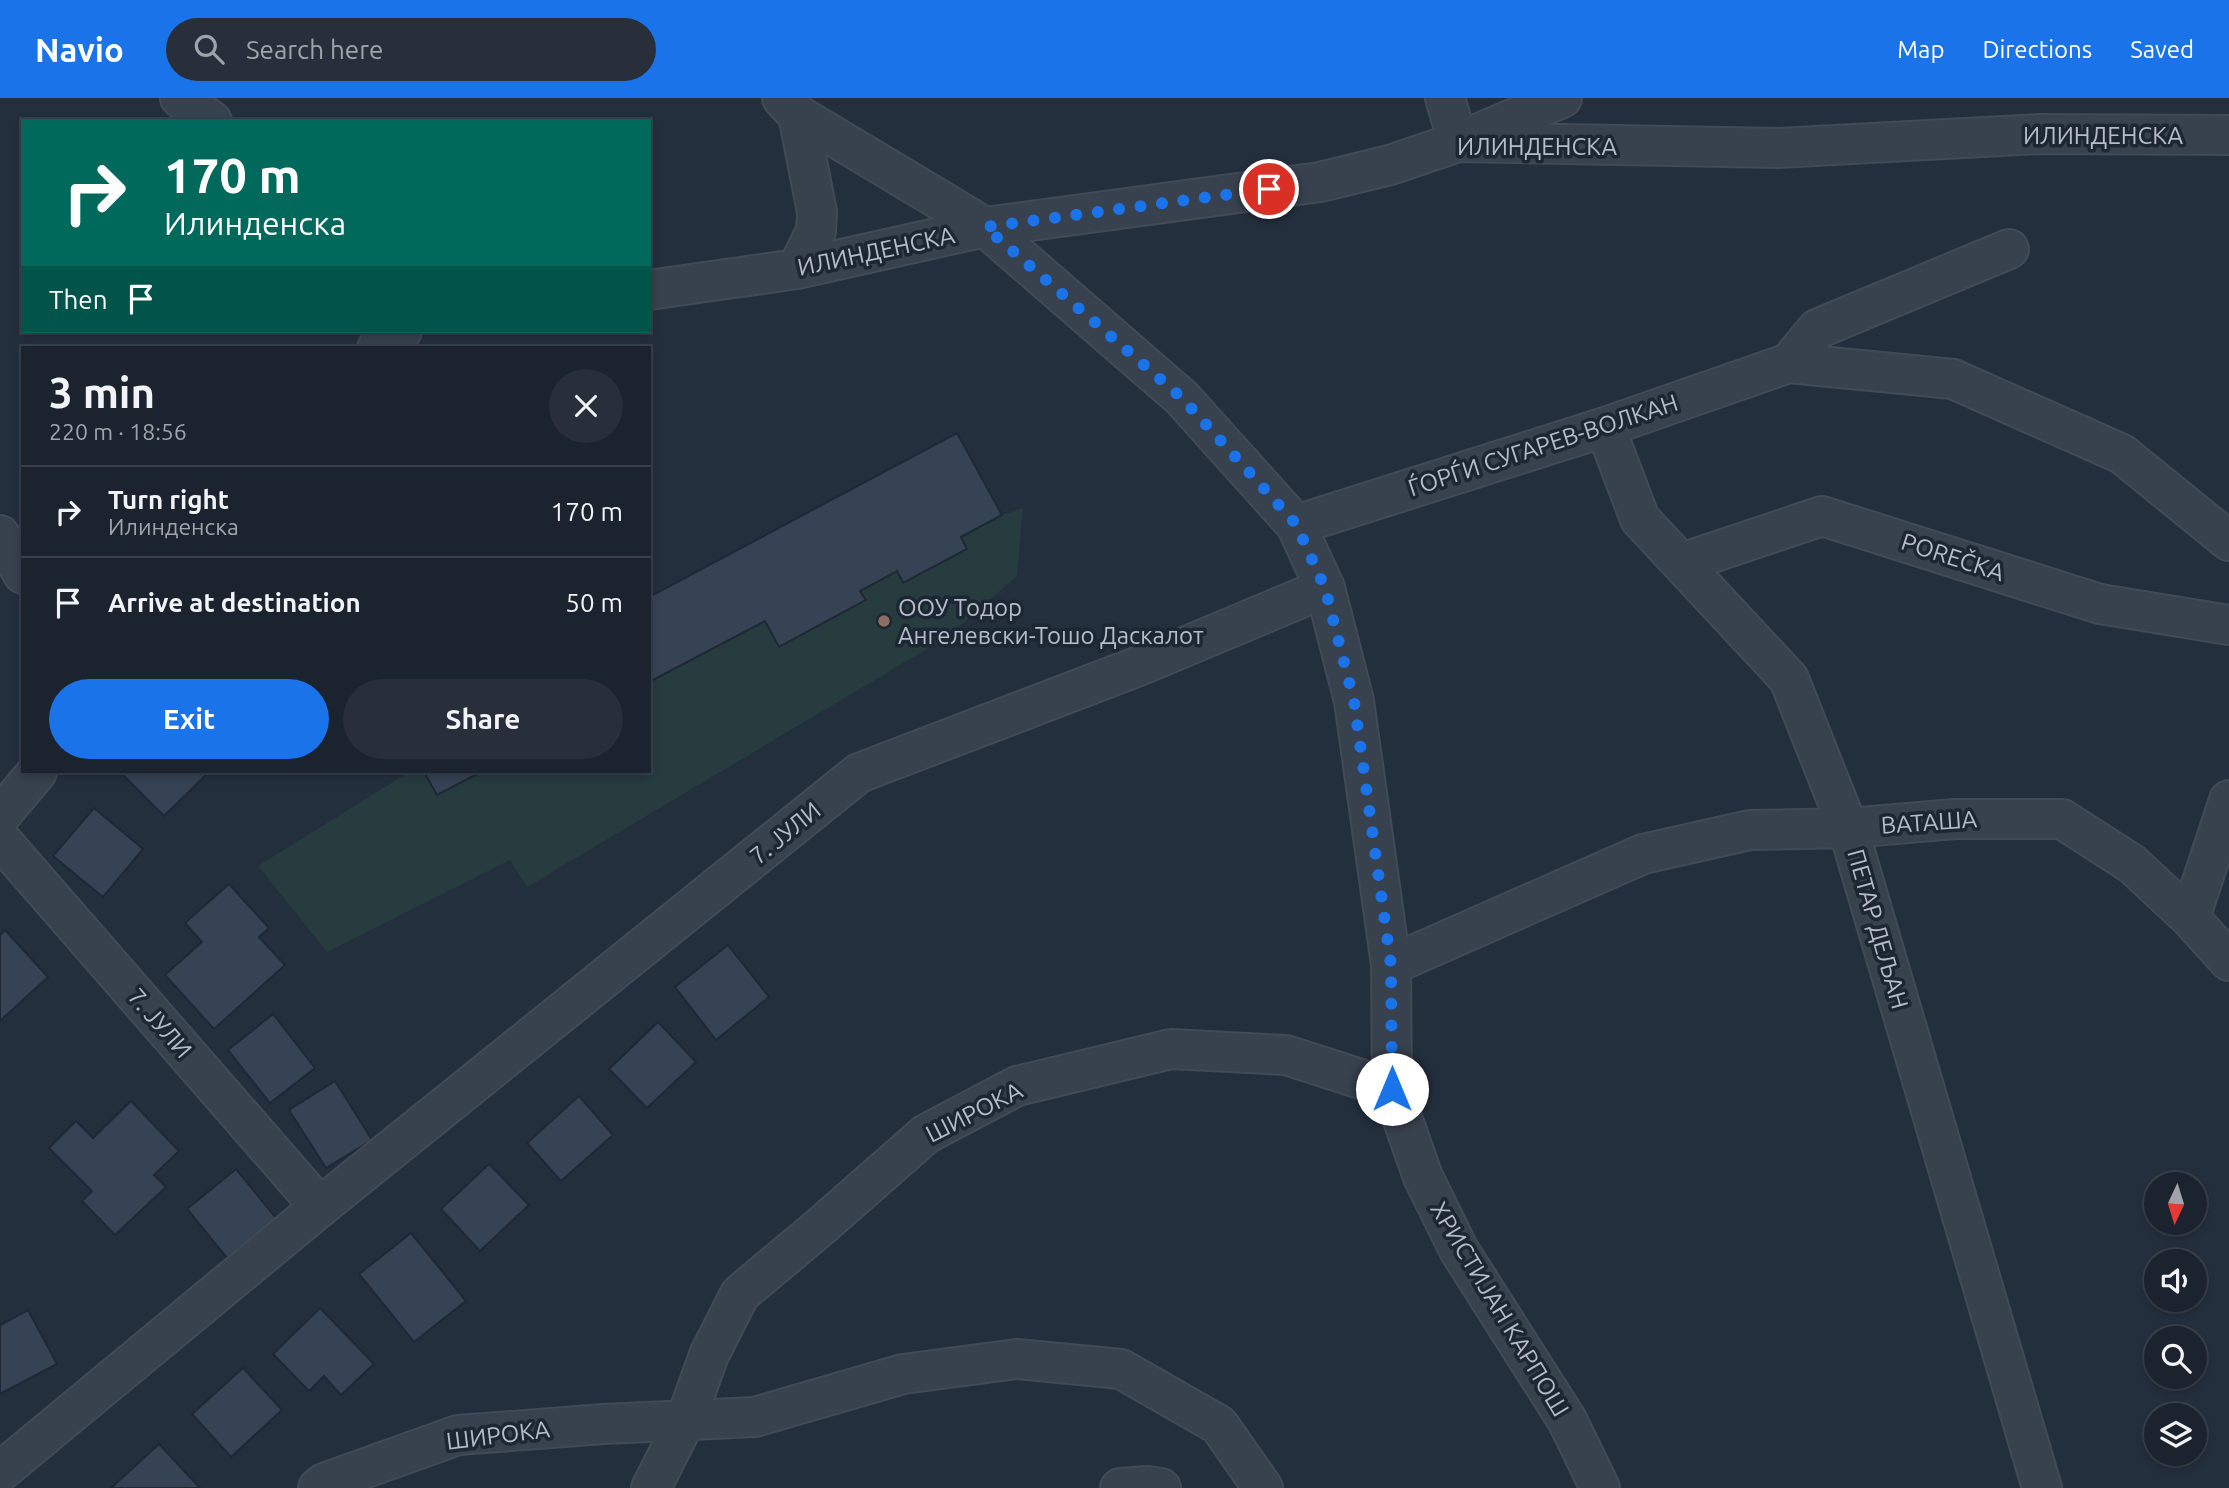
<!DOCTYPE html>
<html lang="en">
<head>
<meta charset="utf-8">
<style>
	body { margin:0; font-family:Ubuntu,sans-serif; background:#282f3a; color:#f1f3f6; height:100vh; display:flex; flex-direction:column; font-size:26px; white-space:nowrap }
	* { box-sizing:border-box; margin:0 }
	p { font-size:23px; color:#a0a4aa }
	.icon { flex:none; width:38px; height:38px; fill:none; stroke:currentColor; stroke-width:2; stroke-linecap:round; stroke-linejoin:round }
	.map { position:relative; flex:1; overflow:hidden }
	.sheet { position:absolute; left:21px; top:248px; width:630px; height:427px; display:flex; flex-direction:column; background:#1b232e; border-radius:0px; box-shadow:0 4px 10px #0003,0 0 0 2px #39404a }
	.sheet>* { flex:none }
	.guide { position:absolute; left:21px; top:21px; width:630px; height:214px; border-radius:0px; box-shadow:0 4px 10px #0003,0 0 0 2px #39404a; background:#00695c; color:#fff; overflow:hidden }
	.needle { width:46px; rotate:184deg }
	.buttons { position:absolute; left:2144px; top:1074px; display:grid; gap:14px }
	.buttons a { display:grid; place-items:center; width:63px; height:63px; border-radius:50%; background:#1b232e; box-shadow:0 4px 10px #0003,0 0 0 2px #39404a; font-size:35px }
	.pin { position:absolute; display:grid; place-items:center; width:60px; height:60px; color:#fff; margin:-30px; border:4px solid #fff; border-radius:50%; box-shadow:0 2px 7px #0007 }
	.me { position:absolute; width:77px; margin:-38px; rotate:0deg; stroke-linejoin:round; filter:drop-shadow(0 0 5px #0008) }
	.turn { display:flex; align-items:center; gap:24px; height:147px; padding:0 28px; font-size:32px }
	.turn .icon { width:91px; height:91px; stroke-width:2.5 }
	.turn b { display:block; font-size:49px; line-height:60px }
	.then { display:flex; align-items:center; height:66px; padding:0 28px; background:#0003; gap:14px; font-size:26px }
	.round { display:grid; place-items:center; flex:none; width:74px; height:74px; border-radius:37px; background:#282f3a }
	.summary { display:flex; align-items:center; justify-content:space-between; height:119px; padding:0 28px }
	h1 { font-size:42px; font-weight:700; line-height:52px }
	.button { display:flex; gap:14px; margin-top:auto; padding:14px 28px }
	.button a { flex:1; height:80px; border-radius:42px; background:#1a73e8; color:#fff; font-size:28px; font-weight:700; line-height:80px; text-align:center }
	.button a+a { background:#282f3a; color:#f1f3f6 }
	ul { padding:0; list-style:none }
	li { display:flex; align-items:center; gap:21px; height:91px; padding:0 28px; border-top:2px solid #39404a }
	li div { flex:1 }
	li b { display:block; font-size:26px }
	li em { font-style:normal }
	header { display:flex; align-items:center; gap:42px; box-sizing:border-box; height:98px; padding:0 35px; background:#1a73e8; color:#fff }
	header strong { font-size:33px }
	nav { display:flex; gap:38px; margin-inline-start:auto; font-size:24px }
	.search { width:490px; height:63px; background:#282f3a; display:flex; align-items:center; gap:18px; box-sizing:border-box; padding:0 24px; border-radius:38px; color:#a0a4aa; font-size:26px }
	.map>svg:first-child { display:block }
</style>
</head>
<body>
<header>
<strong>Navio</strong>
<div class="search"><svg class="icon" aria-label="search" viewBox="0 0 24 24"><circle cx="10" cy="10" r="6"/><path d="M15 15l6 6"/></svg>Search here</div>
<nav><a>Map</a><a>Directions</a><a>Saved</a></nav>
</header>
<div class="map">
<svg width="2229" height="1390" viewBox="0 0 2229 1390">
	<rect width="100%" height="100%" fill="#242f3e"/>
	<path fill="#263c3f" d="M 1023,410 L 1017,478 L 947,539 L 527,789 L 510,762 L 327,854 L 258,768 L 409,674 L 424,674 L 437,697 L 481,674 L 649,674 L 649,584 L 765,523 L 779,549 L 865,503 L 860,493 L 897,473 L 904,485 L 967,451 L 961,439 L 1002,417 Z"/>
	<path fill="#364354" stroke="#1f2835" stroke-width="2" d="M 957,335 L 1002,417 L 961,439 L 967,451 L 903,485 L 897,473 L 860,493 L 866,502 L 779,549 L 765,523 L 649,584 L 649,499 Z
		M 120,674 L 206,674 L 208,675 L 164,718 Z
		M 424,674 L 481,674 L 437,697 Z
		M 94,710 L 143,751 L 103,799 L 53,758 Z
		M 229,786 L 269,830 L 259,839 L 285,867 L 214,931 L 165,877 L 202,844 L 185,825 Z
		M 5,832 L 48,879 L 0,923 L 0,837 Z
		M 728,847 L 769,899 L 716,942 L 675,889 Z
		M 273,916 L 315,970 L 270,1005 L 228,952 Z
		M 658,924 L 696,964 L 647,1010 L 609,971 Z
		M 335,983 L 372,1042 L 326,1070 L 289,1012 Z
		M 579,998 L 613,1037 L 561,1083 L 527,1045 Z
		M 131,1003 L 179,1053 L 154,1077 L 166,1089 L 115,1137 L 82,1103 L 92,1093 L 49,1050 L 76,1023 L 93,1040 Z
		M 489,1066 L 529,1107 L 480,1153 L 441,1111 Z
		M 236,1071 L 276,1120 L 227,1160 L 187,1111 Z
		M 411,1135 L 466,1203 L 414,1244 L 359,1176 Z
		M 320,1210 L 374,1266 L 341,1297 L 324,1278 L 309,1293 L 273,1256 Z
		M 28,1212 L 57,1266 L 0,1296 L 0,1227 Z
		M 243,1270 L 282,1312 L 231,1359 L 192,1316 Z
		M 159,1346 L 200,1390 L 111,1390 Z"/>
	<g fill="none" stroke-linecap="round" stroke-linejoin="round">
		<defs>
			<path id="minor" d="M 180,0 L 212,23
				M 1445,0 L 1458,44 L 1562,0
				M 797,171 L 816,133 L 817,114 L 798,17
				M 649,192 L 797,171 L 985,129 L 1320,84 L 1390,67 L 1458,44 L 1778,50 L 2040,36 L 2229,37
				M 377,250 L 402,233
				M 1789,265 L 1817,231 L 2009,151
				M 1605,329 L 1640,421 L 1789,581 L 1848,730 L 2042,1390
				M 1296,427 L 1605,329 L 1789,265 L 1953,281 L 2122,356 L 2229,443
				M 0,437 L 23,476
				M 1682,465 L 1822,418 L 2100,506 L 2229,527
				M 1325,490 L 1354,603 L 1391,867 L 1392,991 L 1423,1079 L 1459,1152 L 1567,1322 L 1600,1390
				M 0,718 L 37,674
				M 0,741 L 320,1109
				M 2190,820 L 2229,702
				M 1391,867 L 1643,756 L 1750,732 L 1848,730 L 1955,721 L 2062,721 L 2132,766 L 2190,820 L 2229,863
				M 318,1390 L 324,1385 L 458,1337 L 604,1326 L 755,1319 L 903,1276 L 1017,1261 L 1121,1271 L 1219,1327 L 1263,1390
				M 651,1390 L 686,1321 L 709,1257 L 740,1196 L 819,1130 L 926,1036 L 1017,988 L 1171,951 L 1286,957 L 1392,991
				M 1120,1390 L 1148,1388 L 1161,1390"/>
			<path id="tertiary" d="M 0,1374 L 320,1109 L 859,675 L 1139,568 L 1325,490 L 1296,427 L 1182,300 L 985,129 L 798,17 L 782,0"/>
		</defs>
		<use href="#minor" stroke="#414a57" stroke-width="42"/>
		<use href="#tertiary" stroke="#414a57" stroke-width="42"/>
		<use href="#minor" stroke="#38414e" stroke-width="38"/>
		<use href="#tertiary" stroke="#38414e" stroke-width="38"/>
	</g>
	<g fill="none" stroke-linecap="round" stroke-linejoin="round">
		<path stroke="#1a73e8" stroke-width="12" stroke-dasharray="0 21.6" d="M 1269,91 L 985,129 L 1182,300 L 1296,426 L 1325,490 L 1354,603 L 1391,867 L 1392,991"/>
	</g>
	<circle fill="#8d6e63" stroke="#1d2633" stroke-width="2.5" cx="884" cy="523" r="7"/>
	<g text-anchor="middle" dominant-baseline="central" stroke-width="7" stroke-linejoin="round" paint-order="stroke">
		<g font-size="24" fill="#b4bcc9" stroke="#1d2633">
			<text x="2103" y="37">ИЛИНДЕНСКА</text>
			<text x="1537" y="48">ИЛИНДЕНСКА</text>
			<text transform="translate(876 153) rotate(-12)">ИЛИНДЕНСКА</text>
			<text transform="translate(1543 347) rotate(-18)">ЃОРЃИ СУГАРЕВ-ВОЛКАН</text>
			<text transform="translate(1953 459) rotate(18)">POREČKA</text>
			<text transform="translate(1929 724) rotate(-4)">ВАТАША</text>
			<text transform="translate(785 735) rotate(-39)">7. ЈУЛИ</text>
			<text transform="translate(1878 831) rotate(74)">ПЕТАР ДЕЉАН</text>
			<text transform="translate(160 925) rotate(49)">7. ЈУЛИ</text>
			<text transform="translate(974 1014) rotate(-27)">ШИРОКА</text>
			<text transform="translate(1500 1211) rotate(59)">ХРИСТИЈАН КАРПОШ</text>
			<text transform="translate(498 1337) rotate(-7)">ШИРОКА</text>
		</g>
		<g font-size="24" fill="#b4bcc9" stroke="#1d2633" text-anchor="start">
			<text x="898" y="509">ООУ Тодор<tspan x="898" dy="28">Ангелевски-Тошо Даскалот</tspan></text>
		</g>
	</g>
</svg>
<div class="buttons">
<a><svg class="needle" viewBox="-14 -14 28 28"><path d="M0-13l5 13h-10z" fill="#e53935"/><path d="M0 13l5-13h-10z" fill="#a0a4aa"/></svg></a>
<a><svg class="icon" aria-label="sound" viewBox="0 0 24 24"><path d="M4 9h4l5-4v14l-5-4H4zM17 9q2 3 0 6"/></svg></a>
<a><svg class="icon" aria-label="search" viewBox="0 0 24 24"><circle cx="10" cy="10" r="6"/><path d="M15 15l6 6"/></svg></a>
<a><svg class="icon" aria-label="layers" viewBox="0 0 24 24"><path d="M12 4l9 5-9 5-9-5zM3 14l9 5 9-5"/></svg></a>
</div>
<div class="pin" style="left:1269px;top:91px;background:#d93025"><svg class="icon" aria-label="arrive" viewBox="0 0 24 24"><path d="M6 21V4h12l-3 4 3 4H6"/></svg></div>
<svg class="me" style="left:1392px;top:991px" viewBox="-20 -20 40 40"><circle r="19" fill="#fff"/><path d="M0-13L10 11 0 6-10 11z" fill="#1a73e8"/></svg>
<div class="guide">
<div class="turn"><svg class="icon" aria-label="right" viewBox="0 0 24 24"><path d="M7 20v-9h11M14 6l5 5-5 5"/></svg><div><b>170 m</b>Илинденска</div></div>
<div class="then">Then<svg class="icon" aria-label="arrive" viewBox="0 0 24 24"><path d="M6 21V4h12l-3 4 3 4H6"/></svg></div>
</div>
<section class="sheet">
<div class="summary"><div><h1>3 min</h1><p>220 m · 18:56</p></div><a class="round"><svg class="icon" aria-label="close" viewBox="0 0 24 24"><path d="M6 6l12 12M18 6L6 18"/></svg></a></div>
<ul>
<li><svg class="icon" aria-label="right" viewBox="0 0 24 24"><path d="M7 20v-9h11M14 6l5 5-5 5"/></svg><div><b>Turn right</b><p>Илинденска</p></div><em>170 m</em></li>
<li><svg class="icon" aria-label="arrive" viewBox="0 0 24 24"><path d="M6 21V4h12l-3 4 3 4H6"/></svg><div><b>Arrive at destination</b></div><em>50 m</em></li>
</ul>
<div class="button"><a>Exit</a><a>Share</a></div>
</section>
</div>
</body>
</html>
